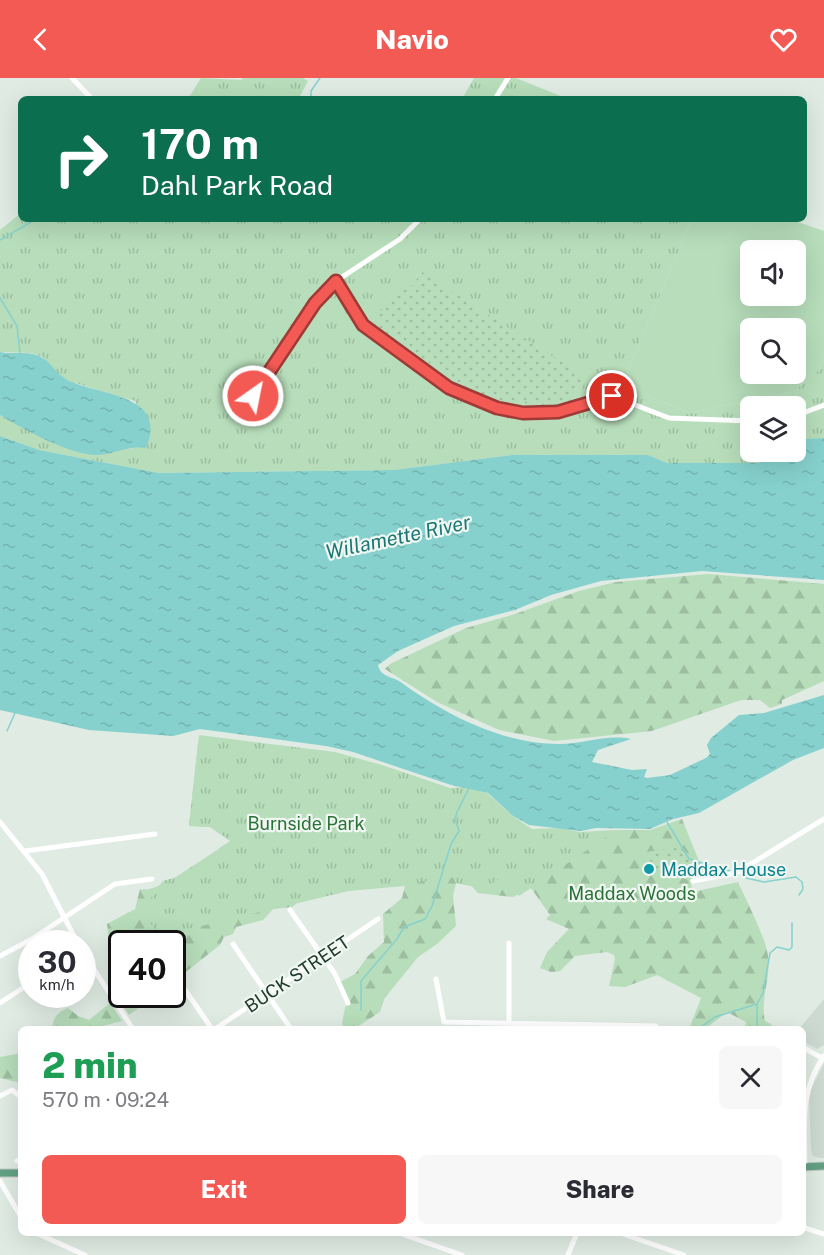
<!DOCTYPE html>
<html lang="en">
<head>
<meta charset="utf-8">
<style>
	body { margin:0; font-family:"Public Sans",sans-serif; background:#f7f7f7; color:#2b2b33; height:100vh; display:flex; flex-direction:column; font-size:22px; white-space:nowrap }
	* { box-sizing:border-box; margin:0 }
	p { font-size:20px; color:#7c7c81 }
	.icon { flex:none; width:33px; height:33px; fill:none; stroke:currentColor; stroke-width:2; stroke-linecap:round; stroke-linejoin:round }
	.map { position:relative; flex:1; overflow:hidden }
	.panel { position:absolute; left:18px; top:948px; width:788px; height:210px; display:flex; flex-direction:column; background:#fff; border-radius:9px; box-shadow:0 6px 24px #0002 }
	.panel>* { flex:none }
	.guide { position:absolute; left:18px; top:18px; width:789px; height:126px; border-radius:9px; box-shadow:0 6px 24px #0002; background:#0b6e4f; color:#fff; overflow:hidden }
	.controls { position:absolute; left:740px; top:162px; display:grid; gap:12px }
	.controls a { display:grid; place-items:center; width:66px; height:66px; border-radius:9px; background:#fff; box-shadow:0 6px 24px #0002; font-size:30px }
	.speed { position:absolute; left:18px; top:852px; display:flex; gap:12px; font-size:30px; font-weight:700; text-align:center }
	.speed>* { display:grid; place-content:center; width:78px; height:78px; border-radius:50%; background:#fff; box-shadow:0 6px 24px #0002; line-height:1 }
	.speed small { font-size:15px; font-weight:400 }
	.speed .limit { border:3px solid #111; border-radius:9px; background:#fff; color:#111 }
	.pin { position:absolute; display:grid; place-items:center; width:51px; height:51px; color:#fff; margin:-26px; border:3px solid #fff; border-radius:50%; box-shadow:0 2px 6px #0007 }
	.me { position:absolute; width:66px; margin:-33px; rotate:33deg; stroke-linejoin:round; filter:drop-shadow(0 0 4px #0008) }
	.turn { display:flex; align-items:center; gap:21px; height:126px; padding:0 24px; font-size:27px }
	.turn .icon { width:78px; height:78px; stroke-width:2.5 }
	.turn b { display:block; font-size:42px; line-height:51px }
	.round { display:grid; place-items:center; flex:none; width:63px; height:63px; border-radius:9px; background:#f7f7f7 }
	.summary { display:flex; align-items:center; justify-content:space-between; height:102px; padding:0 24px }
	h1 { font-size:36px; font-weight:800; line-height:45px; color:#1e9e55 }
	.button { display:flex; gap:12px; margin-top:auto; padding:12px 24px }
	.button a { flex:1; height:69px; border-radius:9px; background:#f45a54; color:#fff; font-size:24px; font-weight:800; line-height:69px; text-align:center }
	.button a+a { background:#f7f7f7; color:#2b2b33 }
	header { display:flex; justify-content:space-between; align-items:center; height:78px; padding:0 24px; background:#f45a54; color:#fff; font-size:27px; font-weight:800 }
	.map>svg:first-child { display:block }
</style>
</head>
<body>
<header><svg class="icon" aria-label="back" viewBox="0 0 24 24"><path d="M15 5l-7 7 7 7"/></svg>Navio<svg class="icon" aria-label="heart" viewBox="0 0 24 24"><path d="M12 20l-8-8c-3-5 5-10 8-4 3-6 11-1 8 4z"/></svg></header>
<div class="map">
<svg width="824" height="1177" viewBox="0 0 824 1177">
	<defs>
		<pattern id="forest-firs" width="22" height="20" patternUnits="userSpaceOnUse" patternTransform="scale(1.5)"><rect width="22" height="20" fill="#b7ddba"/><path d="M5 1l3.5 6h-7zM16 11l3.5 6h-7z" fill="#9dbfa0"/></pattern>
		<pattern id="park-tufts" width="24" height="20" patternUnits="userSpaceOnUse" patternTransform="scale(1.5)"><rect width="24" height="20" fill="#b7ddba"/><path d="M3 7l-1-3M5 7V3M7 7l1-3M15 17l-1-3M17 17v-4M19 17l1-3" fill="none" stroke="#9dbfa0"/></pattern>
		<pattern id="garden-dots" width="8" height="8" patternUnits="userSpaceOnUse" patternTransform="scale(1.5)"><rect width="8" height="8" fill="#b7ddba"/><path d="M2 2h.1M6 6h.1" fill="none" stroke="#9dbfa0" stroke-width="1.8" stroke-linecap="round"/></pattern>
		<pattern id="water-ripples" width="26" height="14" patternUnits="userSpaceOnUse" patternTransform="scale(1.5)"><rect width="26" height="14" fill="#86d1cd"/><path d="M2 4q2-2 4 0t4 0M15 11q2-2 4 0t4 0" fill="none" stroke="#73b4b0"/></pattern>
	</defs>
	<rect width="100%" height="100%" fill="#dfebe3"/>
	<path fill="#cddad2" d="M 824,921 L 824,967 L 817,971 L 803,963 L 802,951 L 799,951 Z
		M 824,985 L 824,1080 L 819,1080 L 813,1078 L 811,1071 L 809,1016 Z"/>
	<path fill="#b7ddba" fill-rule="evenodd" d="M 692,141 L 789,141 L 824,153 L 824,279 L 818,293 L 793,314 L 690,335 L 642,316 L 627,295 ZM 750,172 L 795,172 L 795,218 L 750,218 ZM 750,250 L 795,250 L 795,296 L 750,296 Z"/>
	<path fill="url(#forest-firs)" d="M 708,496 L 824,506 L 824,603 L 782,622 L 782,626 L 770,630 L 760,622 L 741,622 L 652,653 L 554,663 L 499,652 L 437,624 L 385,591 L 390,586 L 466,550 L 515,536 L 579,513 L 616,504 Z
		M 198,665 L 517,756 L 606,759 L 617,752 L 650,752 L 682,741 L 705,798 L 690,802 L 693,814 L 738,804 C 746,822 766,860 768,878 C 771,901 760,921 765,943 L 771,946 L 773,951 L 745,951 L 746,944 L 727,934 L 705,951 L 689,951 L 701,920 L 657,897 L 625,909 L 609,908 L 615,881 L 614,877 L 607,874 L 575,878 L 560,893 L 551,894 L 540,890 L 547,874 L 569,851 L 546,841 L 550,837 L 531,810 L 513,819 L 478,815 L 472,808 L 456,805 L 453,818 L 456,848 L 437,866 L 418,879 L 384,921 L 380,934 L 354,951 L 345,951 L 342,946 L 345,929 L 350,925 L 340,904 L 355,896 L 368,878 L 384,864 L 383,836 L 402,820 L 405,808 L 348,813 L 297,825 L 292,829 L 273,831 L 263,842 L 236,849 L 233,856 L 224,859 L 220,867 L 173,904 L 172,866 L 122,866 L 121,874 L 108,856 L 107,846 L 135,831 L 140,811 C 158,817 212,775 230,763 L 210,749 L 189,748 Z
		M 121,915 L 122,916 L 156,917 L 129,937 L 117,918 Z
		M 110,925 L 122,943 L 91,951 L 52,951 C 53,939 57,935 68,930 L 78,938 L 89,942 Z
		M 21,975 L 21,1005 L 0,1000 L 0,979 Z"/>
	<path fill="url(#park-tufts)" d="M 201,0 L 241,2 L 243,0 L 303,0 L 308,3 L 300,18 L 305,21 L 188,21 Z
		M 474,0 L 516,0 L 568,21 L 462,21 Z
		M 21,135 L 21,141 L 692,141 L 627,295 L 642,316 L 690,335 L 793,314 L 818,293 L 824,279 L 824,360 L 801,361 L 795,364 L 795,328 L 750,328 L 750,374 L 783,374 L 758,385 L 667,385 L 648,377 L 512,377 L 394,392 L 159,395 L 39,372 L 0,358 L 0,337 L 52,364 L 95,377 L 139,369 L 149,355 L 135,323 L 72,304 L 57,297 L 43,279 L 31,275 L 0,274 L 0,152 Z
		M 199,657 L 335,674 L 382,687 L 450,710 L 464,709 L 487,715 L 514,739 L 532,751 L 562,750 L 579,754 L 617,752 L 519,818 L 505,797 L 478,815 L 472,808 L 456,805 L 449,795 L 436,804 L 421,803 L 415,809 L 398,807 L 348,813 L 159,858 L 139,828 L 160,813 L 158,809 L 163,803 L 176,799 L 231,763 L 210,749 L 189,748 Z"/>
	<path fill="url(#garden-dots)" d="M 422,194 L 588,301 C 566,332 551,337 516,319 L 509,329 C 477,322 409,270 379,250 L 380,234 L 391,220 L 402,211 L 413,207 Z
		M 677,770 L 695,779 L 702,796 L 688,801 L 659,797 L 645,774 Z"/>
	<path fill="url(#water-ripples)" d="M 0,274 C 13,277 28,272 41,279 C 53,285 55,297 72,304 C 106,318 168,318 146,370 C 129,367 112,377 95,377 C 68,376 23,351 0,337 Z
		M 0,358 L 39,372 L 159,395 L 394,392 L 512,377 L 648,377 L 667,385 L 758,385 L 783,374 L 795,374 L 795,364 L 801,361 L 824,360 L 824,502 L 702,493 L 601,503 L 551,517 L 515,532 L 454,548 L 398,573 L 378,587 C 381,600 393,598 402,605 C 446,637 503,666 559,666 C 584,666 607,656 631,661 L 598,672 L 592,684 L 632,692 L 647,691 L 644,699 L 647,700 L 670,697 L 706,680 L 710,676 L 707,667 L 711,660 L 739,637 L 764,635 L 824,617 L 824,670 L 793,682 L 699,735 L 673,741 L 650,751 L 596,750 L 581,753 L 529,747 L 513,738 L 488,715 L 451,707 L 353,674 L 326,668 L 200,651 L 173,658 L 89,652 L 0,632 Z"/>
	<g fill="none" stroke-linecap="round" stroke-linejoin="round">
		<path stroke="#86d1cd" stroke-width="1.5" d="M 311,21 L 311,13 L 320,0
			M 0,162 L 36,141
			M 0,220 L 17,248 L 20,275
			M 7,653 L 15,635
			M 667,744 L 689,781 L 730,793
			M 746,800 L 764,804 L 796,799 L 802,804 L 803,811 L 799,817
			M 361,932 L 361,903 L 397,861 L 404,849 L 425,841 L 432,828 L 451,766 L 459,753 L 455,741 L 457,734 L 469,710
			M 757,947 L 757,926 L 763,915 L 770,875 L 777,869 L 789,872 L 792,869 L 792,845
			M 698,951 L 715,939 L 757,926"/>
		<defs>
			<path id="major" d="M 802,1089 L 824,1088
				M 0,1095 L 21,1095"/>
		</defs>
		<use href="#major" stroke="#c1c8c4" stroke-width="9"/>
		<path stroke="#fff" stroke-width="5" d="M 72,0 L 92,21
			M 495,21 L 508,0
			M 336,203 L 363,247 L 398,271 L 441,306 L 497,330 L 523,335 L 546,335 L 612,318 L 669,340 L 750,343
			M 245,331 L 321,217 L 336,203 L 400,161 L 420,141
			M 795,338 L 824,327
			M 0,744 L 42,796 L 78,866
			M 25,773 L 155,756
			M 693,803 L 736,795 L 824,741
			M 290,832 L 335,896 L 348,925
			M 233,866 L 291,951
			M 82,873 L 133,951
			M 0,878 L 32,861 L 115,806 L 152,801
			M 436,901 L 444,944 L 656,948
			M 179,903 L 212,951
			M 0,925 L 32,904
			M 509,945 L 509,865
			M 215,951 L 378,841
			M 802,969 L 824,981
			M 0,1018 L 12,1012 L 21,1019
			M 17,1083 L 21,1081
			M 805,1089 C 805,1048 799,1014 824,978
			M 0,1103 L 21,1139
			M 802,1149 L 824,1156
			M 36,1155 L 85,1177
			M 399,1155 L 462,1177
			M 620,1155 L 684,1177
			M 568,1177 L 577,1155"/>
		<use href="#major" stroke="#63a184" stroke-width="7"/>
	</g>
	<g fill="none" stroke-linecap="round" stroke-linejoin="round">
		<defs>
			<path id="route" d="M 253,318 L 315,225 L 336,203 L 363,247 L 449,310 L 497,330 L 523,335 L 558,334 L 612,318"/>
		</defs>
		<use href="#route" stroke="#9f3a37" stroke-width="15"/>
		<use href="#route" stroke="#f45a54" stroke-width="10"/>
	</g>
	<circle fill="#0f9aa8" stroke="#f0f7f2" stroke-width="2" cx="649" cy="791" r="6"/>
	<g text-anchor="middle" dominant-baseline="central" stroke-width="4.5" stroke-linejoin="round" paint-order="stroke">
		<g font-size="18" fill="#2a7237" stroke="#f0f7f2">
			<text x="306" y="745">Burnside Park</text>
			<text x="632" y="815">Maddax Woods</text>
		</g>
		<g font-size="18" fill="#0d838f" stroke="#f0f7f2" text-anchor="start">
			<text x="661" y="791">Maddax House</text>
		</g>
		<g font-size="18" fill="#203b2e" stroke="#f0f7f2">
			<text transform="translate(297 896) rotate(-34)">BUCK STREET</text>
		</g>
		<g font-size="20" font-style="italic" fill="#1a7774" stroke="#f0f7f2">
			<text transform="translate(398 459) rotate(-12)">Willamette River</text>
		</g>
	</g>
</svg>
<div class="controls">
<a><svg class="icon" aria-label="sound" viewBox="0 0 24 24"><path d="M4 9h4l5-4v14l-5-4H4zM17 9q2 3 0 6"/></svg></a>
<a><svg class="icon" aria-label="search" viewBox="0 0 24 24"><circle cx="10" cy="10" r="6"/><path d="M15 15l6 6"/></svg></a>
<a><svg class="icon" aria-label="layers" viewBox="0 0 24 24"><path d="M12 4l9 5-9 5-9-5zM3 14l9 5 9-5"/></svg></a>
</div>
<div class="speed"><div>30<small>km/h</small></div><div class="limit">40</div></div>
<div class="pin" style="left:612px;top:318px;background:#d93025"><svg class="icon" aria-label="arrive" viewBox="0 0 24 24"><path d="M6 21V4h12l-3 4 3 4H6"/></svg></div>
<svg class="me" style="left:253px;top:318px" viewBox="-20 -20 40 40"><circle r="17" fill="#f45a54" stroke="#fff" stroke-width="3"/><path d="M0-11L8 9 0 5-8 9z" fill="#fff"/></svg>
<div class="guide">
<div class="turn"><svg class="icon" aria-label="right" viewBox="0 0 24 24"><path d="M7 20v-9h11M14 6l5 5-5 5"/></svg><div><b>170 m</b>Dahl Park Road</div></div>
</div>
<section class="panel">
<div class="summary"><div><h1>2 min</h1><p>570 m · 09:24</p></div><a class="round"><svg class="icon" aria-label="close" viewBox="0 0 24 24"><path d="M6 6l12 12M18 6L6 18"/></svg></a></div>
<div class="button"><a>Exit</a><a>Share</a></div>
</section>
</div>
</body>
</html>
